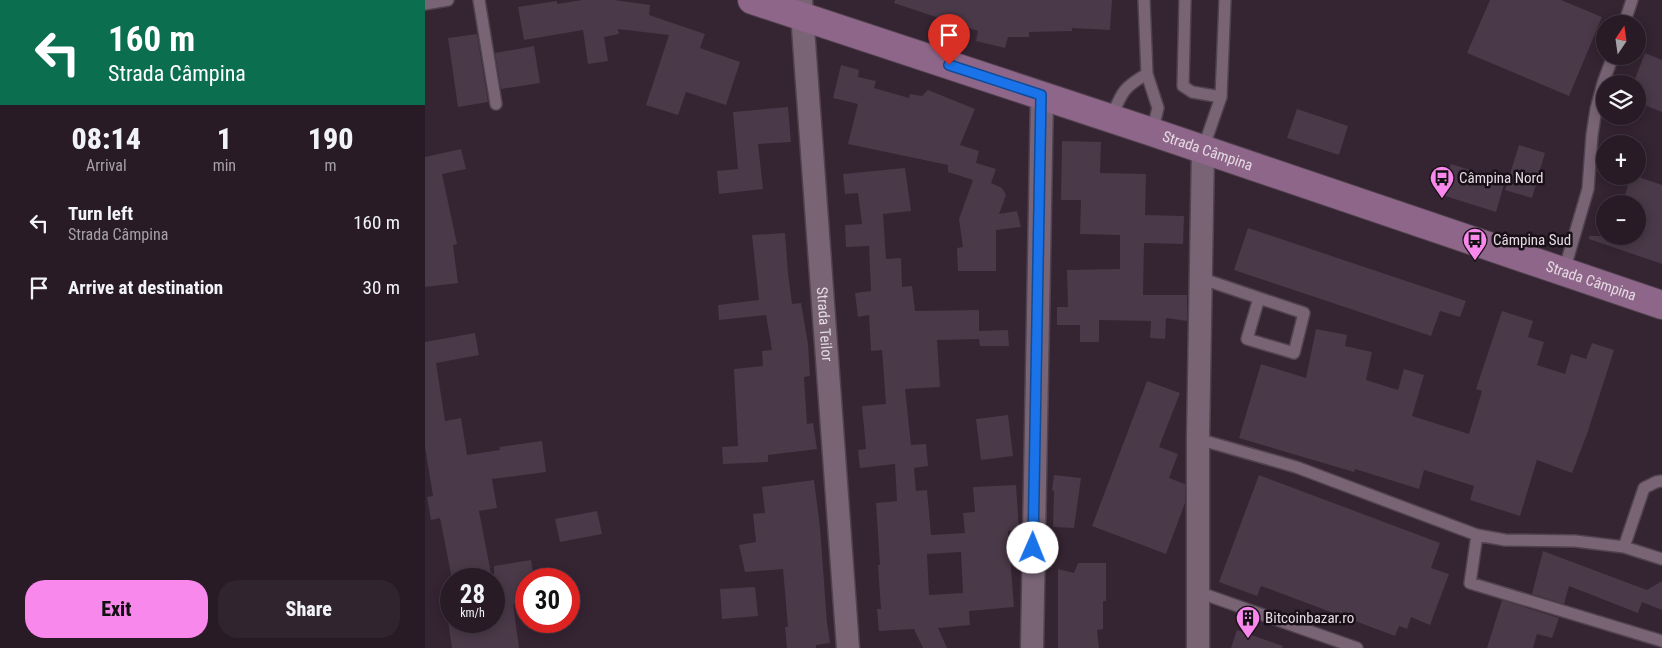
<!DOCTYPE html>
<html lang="en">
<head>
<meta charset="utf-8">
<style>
	body { margin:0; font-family:"Roboto Condensed",sans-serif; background:#30242e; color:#f1f3f6; height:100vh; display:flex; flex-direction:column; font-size:19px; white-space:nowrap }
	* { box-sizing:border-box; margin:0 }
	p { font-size:16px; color:#a5a1a7 }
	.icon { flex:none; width:28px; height:28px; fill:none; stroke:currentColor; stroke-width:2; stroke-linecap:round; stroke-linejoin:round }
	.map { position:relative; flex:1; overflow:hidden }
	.side { display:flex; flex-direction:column; background:#281b26; width:425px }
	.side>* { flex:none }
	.top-card { background:#0b6e4f; color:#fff; overflow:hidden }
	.needle { width:32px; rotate:13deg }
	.tools { position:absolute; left:1171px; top:15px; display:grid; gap:10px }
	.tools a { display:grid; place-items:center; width:50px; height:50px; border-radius:50%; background:#281b26; box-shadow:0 2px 12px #0003,0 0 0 1px #443943; font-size:25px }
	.speed { position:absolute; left:15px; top:568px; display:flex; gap:10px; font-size:25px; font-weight:700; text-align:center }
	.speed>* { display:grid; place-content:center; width:65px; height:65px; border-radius:50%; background:#281b26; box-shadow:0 2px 12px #0003,0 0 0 1px #443943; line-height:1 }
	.speed small { font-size:12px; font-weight:400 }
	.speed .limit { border:8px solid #d22; background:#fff; color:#111 }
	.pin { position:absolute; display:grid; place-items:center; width:42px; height:42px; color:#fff; margin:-51px -21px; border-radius:50% 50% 50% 0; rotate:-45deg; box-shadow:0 0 5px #0007 }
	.pin .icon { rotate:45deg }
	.me { position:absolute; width:55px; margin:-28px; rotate:1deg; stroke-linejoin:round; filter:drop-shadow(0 0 4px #0008) }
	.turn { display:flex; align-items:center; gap:18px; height:105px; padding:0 25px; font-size:22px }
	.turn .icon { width:65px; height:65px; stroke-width:2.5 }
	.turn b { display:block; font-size:35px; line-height:42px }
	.eta { display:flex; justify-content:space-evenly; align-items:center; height:85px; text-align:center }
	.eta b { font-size:30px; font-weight:800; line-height:35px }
	.action { display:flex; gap:10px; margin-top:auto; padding:10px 25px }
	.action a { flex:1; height:58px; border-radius:20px; background:#f888eb; color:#111; font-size:20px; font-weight:800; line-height:58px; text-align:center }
	.action a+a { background:#30242e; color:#f1f3f6 }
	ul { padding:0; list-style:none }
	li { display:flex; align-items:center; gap:15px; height:65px; padding:0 25px }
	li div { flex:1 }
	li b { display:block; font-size:19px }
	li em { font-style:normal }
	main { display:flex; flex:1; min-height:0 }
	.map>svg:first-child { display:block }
</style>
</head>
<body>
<main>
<section class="side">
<div class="top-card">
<div class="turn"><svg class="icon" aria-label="left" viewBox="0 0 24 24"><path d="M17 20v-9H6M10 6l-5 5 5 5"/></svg><div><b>160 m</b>Strada Câmpina</div></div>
</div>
<div class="eta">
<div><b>08:14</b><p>Arrival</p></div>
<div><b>1</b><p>min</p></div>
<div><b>190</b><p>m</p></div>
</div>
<ul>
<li><svg class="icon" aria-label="left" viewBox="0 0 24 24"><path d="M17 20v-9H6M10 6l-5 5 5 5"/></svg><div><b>Turn left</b><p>Strada Câmpina</p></div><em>160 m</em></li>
<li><svg class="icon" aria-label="arrive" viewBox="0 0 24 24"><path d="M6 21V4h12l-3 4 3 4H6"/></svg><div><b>Arrive at destination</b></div><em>30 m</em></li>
</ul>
<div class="action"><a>Exit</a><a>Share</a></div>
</section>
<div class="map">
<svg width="1237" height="648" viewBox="0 0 1237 648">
	<rect width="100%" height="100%" fill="#352432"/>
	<path fill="#4a3948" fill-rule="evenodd" d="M 157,0 L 189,0 L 225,5 L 224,15 L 280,34 L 275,48 L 315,62 L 301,105 L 261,92 L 253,115 L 221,105 L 244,35 L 193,29 L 194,34 L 179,37 L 183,61 L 163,64 L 158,30 L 99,40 L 93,7 L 132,1 L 132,4 Z
		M 470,0 L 687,0 L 685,30 L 647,28 L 647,31 L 604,32 L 604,37 L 583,37 L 580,48 L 551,41 L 553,31 L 469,3 Z
		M 1065,0 L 1136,0 L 1177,17 L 1144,96 L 1042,53 Z
		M 52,34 L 63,102 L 33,107 L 23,38 Z
		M 109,46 L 115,83 L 76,89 L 70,53 Z
		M 1220,53 L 1237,60 L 1237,112 L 1212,102 L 1212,84 L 1208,84 Z
		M 416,65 L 434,70 L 433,77 L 451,81 L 449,88 L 484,98 L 485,94 L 497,96 L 503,90 L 550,109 L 535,145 L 554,151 L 551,163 L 571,169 L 566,183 L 577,188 L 581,195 L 574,214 L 592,211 L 596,227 L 571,230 L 571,271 L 533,271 L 532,248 L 538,247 L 534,219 L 548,180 L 523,172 L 523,165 L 423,144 L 433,104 L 408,98 Z
		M 363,107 L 366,142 L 333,144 L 338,189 L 294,194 L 292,171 L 313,169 L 308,112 Z
		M 872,109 L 923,126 L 914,155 L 862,138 Z
		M 637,141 L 676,142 L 675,173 L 721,174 L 720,215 L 759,216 L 758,244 L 719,243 L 718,295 L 762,295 L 762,321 L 741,318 L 740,339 L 725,338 L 726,321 L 674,320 L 674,342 L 655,342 L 655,325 L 632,325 L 632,307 L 643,307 L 642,270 L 695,269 L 695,235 L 655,234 L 656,200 L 636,200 Z
		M 1094,145 L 1120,153 L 1107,198 L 1080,190 Z
		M 36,149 L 41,169 L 17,174 L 32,244 L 28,245 L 33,283 L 0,287 L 0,157 Z
		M 1026,164 L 1080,181 L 1071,212 L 1017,195 Z
		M 480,168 L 486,211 L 458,214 L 461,259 L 476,258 L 477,287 L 487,286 L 490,311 L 554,310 L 554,331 L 583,330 L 584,346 L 555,346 L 554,339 L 512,340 L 515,387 L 480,389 L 486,445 L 501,444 L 503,466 L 489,468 L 491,491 L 502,490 L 506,535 L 540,533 L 538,513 L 550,512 L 548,487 L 591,485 L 594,530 L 583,531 L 589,607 L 544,611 L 545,625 L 513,628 L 522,648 L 498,648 L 489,629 L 454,631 L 452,609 L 456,609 L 453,565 L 455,565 L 451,503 L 472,501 L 470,464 L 435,468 L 433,450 L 441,449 L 437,406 L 461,404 L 457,350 L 446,351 L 444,315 L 433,317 L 430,293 L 446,291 L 444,246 L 421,247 L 420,225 L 437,224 L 433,193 L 420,194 L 418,174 ZM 536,552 L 538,593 L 504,595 L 502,554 Z
		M 1206,176 L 1211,176 L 1237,185 L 1237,264 L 1164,239 L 1164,236 L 1212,236 L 1212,204 L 1197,204 Z
		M 823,228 L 1041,301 L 1035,317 L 1015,311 L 1006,336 L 809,270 Z
		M 360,233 L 363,273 L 367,304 L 376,303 L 383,344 L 385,376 L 379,377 L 382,424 L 388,423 L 392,449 L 343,455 L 343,462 L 298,464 L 297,447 L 313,446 L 309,369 L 338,366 L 337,351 L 347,350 L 341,315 L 294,320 L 293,305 L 334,300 L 327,235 Z
		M 1077,311 L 1108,321 L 1103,337 L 1119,342 L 1112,365 L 1140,374 L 1146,354 L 1161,359 L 1167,343 L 1189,350 L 1162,434 L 1147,473 L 1112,460 L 1095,516 L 1045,500 L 1049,486 L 999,470 L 994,489 L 930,469 L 929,472 L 814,438 L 836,364 L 881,378 L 891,329 L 922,335 L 920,346 L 947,352 L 941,380 L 973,390 L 979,369 L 999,375 L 987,416 L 1044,434 L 1057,391 L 1051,389 Z
		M 50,333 L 54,355 L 11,363 L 20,421 L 36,418 L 42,455 L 75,450 L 74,447 L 117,441 L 121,472 L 67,479 L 72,508 L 54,511 L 67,579 L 27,579 L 15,518 L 6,520 L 2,497 L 8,496 L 0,447 L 0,342 Z
		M 722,381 L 755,393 L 734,447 L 753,454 L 744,478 L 760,484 L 760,503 L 741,554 L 667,526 Z
		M 583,415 L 588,456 L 556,460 L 551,419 Z
		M 629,475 L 656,478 L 649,528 L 628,527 L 629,491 L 627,490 Z
		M 834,475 L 1015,543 L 1006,568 L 1024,574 L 1005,625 L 986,617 L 982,629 L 974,626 L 970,636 L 836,586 L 832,596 L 794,582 Z
		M 389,480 L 395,527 L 402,623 L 405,643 L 391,645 L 391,648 L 362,648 L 360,627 L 363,627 L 358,569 L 320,572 L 314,545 L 331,542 L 328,514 L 340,513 L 337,487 Z
		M 172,511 L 177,534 L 135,542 L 130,519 Z
		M 1118,551 L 1222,590 L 1237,581 L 1237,610 L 1217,602 L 1213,613 L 1144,586 L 1139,604 L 1107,594 Z
		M 106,560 L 109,579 L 101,579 L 101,603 L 88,604 L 94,648 L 27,648 L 23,621 L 69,621 L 69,566 Z
		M 653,563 L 681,563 L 681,601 L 678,601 L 678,629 L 672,630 L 674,648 L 633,648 L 633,569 L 649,573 Z
		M 330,587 L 333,616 L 297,619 L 295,589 Z
		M 1077,600 L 1134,618 L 1127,638 L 1112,634 L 1108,648 L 1062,648 Z
		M 812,630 L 858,646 L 857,648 L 806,648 Z"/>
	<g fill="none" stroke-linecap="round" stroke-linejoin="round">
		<defs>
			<path id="lane" d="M 54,0 L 71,104
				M 719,0 L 722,74 L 733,108 L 727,132
				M 760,0 L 758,86 L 767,92 L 796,97 L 778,149
				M 0,4 L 23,0
				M 1199,24 L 1207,0
				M 796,97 L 800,0
				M 686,118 C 697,93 697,88 722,74
				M 1139,271 L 1163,189 L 1167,135 L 1171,109 L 1178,83 L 1188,56
				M 775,278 L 834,298 L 822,339 L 869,353 L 879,313 L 834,298
				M 773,439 L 871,467 L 1052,535 L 1080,540 L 1150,541 L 1199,547 L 1237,559
				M 1052,535 L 1045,583 L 1237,641
				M 1199,547 L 1219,488 L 1231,482 L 1237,481
				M 773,592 L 932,648"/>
			<g id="street">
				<path id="s1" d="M 376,0 L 423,648"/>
				<path d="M 607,648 L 617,95"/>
				<path d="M 773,648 L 773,439 L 778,149"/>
			</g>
			<g id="secondary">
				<path id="s2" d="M 327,0 L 727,132 L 1237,305"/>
			</g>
		</defs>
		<use href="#lane" stroke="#50424e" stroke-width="14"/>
		<use href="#street" stroke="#50424e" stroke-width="25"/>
		<use href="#secondary" stroke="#50424e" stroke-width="30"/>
		<use href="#lane" stroke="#786475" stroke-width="11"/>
		<use href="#street" stroke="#786475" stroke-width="22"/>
		<use href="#secondary" stroke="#8e6689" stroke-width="28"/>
	</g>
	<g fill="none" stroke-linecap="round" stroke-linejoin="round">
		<defs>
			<path id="route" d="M 524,65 L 616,95 L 608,548"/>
		</defs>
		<use href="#route" stroke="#114b97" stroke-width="12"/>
		<use href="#route" stroke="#1a73e8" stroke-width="9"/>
	</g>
	<defs>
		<symbol id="bus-pin" viewBox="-11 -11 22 30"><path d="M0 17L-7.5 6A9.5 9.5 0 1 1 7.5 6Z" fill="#f888eb" stroke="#181016"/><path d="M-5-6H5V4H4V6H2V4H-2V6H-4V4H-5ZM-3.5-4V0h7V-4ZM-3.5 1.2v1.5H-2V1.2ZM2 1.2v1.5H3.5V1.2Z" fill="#111"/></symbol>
		<symbol id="building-pin" viewBox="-11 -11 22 30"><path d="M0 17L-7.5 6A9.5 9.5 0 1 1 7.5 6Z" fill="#f888eb" stroke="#181016"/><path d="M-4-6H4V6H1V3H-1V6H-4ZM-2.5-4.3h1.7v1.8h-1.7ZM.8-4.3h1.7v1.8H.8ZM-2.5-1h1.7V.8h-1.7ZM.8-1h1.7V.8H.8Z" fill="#111"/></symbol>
	</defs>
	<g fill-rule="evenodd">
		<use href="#bus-pin" x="1003" y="164" width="28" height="38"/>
		<use href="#bus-pin" x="1036" y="226" width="28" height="38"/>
		<use href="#building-pin" x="809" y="604" width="28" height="38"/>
	</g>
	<g text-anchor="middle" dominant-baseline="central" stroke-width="5" stroke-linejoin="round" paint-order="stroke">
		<g font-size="15" fill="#e5dae3" stroke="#181016">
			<text stroke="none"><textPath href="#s2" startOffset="480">Strada Câmpina</textPath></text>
			<text stroke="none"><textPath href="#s2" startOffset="885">Strada Câmpina</textPath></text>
			<text stroke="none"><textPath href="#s1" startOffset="325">Strada Teilor</textPath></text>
		</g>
		<g font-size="15" fill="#e5dae3" stroke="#181016" text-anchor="start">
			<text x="1034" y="178">Câmpina Nord</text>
			<text x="1068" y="240">Câmpina Sud</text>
			<text x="840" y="618">Bitcoinbazar.ro</text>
		</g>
	</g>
</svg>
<div class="tools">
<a><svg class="needle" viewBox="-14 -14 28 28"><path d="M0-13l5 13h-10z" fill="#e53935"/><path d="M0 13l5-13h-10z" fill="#a5a1a7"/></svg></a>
<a><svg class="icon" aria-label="layers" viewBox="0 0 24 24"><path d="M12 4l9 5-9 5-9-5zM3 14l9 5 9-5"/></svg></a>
<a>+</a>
<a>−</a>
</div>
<div class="speed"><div>28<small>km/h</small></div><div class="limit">30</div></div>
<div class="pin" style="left:524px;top:65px;background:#d93025"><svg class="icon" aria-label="arrive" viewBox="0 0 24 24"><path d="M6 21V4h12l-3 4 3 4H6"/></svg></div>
<svg class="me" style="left:608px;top:548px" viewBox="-20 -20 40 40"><circle r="19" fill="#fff"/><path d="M0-13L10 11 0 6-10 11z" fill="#1a73e8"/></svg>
</div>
</main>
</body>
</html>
